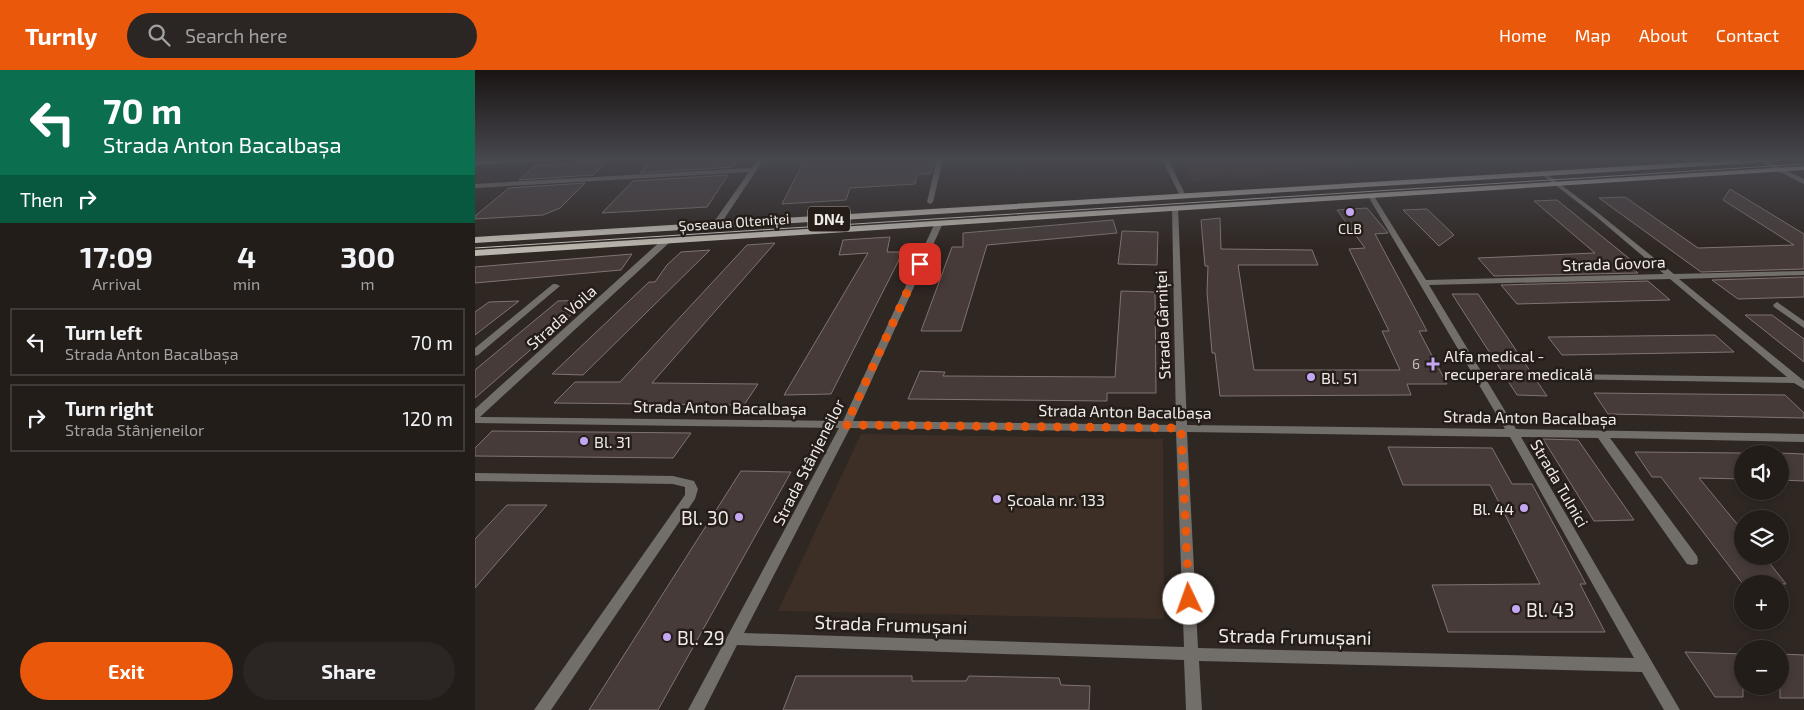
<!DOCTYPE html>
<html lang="en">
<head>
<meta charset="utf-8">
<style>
	body { margin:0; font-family:"Exo 2",sans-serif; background:#2b2623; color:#f1f3f6; height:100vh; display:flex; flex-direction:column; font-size:19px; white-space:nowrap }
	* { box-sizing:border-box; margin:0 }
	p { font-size:16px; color:#a3a2a2 }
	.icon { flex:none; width:28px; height:28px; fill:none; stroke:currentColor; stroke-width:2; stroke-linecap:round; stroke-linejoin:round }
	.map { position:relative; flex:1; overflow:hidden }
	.side { display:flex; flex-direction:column; background:#231d1a; width:475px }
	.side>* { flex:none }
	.guide { background:#0b6e4f; color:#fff; overflow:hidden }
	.fabs { position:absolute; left:1259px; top:375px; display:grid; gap:10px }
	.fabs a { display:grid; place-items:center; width:55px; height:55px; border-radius:50%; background:#231d1a; box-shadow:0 2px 8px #0003,0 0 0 1px #403b39; font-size:25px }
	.pin { position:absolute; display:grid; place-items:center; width:42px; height:42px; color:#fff; margin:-21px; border-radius:10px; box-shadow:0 2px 8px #0006 }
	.me { position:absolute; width:55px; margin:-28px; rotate:357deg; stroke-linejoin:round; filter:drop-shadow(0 0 4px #0008) }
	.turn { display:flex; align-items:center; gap:18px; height:105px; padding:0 20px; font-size:22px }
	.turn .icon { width:65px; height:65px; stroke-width:2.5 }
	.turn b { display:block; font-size:35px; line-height:42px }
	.then { display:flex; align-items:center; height:48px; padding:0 20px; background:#0003; gap:10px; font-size:19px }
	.eta { display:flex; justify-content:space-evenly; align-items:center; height:85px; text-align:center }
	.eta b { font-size:30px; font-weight:700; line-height:35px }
	.button { display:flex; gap:10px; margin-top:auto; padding:10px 20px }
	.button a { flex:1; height:58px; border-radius:30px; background:#ea580c; color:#fff; font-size:20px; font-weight:700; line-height:58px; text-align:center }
	.button a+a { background:#2b2623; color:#f1f3f6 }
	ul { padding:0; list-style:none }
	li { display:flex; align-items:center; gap:15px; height:68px; margin:0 10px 8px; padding:0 10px; border:2px solid #403b39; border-radius:0px }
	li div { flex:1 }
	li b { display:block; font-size:19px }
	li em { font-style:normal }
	header { display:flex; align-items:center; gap:30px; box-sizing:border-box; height:70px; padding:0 25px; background:#ea580c; color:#fff }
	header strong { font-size:24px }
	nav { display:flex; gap:28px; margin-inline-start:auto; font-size:18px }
	.search { width:350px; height:45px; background:#2b2623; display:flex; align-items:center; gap:12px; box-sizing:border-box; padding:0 18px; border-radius:28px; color:#a3a2a2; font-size:19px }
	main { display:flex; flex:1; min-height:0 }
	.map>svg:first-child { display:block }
</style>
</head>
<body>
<header>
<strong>Turnly</strong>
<div class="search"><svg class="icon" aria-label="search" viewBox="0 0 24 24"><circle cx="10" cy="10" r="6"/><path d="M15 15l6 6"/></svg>Search here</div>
<nav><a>Home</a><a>Map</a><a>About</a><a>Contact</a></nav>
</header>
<main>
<section class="side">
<div class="guide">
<div class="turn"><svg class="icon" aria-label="left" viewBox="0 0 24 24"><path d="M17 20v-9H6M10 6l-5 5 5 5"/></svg><div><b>70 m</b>Strada Anton Bacalbașa</div></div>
<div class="then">Then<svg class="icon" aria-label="right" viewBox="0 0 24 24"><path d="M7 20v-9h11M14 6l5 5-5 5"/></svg></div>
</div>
<div class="eta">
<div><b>17:09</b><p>Arrival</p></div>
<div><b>4</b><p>min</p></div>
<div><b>300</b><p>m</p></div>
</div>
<ul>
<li><svg class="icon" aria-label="left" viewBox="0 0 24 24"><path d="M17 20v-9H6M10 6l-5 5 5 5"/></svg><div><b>Turn left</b><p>Strada Anton Bacalbașa</p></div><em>70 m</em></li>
<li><svg class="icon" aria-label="right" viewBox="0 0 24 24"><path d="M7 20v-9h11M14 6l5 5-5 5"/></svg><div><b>Turn right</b><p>Strada Stânjeneilor</p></div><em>120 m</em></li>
</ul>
<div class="button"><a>Exit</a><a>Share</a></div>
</section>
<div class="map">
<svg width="1329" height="640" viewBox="0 0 1329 640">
	<rect width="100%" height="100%" fill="#2f2722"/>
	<path fill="#3d2f26" d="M 706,89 L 910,89 L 762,109 L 752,104 L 719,113 Z
		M 386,364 L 688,369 L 689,549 L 303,541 Z"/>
	<path fill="#463b39" stroke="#807472" d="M 178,89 L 263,89 L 258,97 L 165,103 Z
		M 330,89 L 459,89 L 455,104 L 442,104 L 440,114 L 375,118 L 371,130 L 307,134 Z
		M 132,91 L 118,105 L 44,110 L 61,95 Z
		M 253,105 L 232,137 L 127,143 L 158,111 Z
		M 110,113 L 85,138 L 68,145 L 0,149 L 0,146 L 34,118 Z
		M 1255,119 L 1329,164 L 1329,199 L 1226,202 L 1124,128 L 1150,127 L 1223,178 L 1319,175 L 1248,130 Z
		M 1082,130 L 1161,194 L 1148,190 L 1163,203 L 1019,206 L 1003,188 L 1120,183 L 1059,131 Z
		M 892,138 L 913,163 L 900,164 L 952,261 L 944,261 L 972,314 L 932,314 L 936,325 L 745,326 L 740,283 L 737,283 L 732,222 L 733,196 L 730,196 L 726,150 L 745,148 L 746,179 L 837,180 L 843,195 L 763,195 L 779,300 L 925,300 L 907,261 L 914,261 L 874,179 L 890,178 L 862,140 Z
		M 952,139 L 979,165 L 964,176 L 928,140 Z
		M 638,150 L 642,163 L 512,175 L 486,261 L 446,261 L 477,177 L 488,177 L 488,163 Z
		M 647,161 L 683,162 L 682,195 L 643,194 Z
		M 415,167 L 412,182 L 428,182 L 356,324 L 309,325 L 393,183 L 364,185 L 368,170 Z
		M 300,173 L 177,313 L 283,314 L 269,335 L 79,333 L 100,312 L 145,312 L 272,175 Z
		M 235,180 L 108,305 L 77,304 L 174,212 L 180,212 L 192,195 L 206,182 Z
		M 157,184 L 146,200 L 0,213 L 0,197 Z
		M 1329,207 L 1329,227 L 1263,229 L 1237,210 Z
		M 1173,211 L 1195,230 L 1042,234 L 1026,215 Z
		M 646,221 L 680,222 L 681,323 L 632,323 L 632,331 L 433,329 L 445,301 L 470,302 L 468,306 L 640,307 Z
		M 977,224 L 1003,224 L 1072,326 L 1042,325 Z
		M 113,230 L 0,328 L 0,300 L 83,231 Z
		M 44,231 L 0,265 L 0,242 L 14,232 Z
		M 1270,245 L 1297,245 L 1329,269 L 1329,292 Z
		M 1240,265 L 1259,282 L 1087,285 L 1073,267 Z
		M 1119,323 L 1310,325 L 1329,343 L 1329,348 L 1133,344 Z
		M 17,361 L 216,363 L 198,388 L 0,386 L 0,378 Z
		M 1068,369 L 1103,370 L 1159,450 L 1119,451 Z
		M 913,377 L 1017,378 L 1037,414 L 1057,414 L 1111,514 L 1105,514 L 1130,562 L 973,562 L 957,515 L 1065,514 L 1015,415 L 928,415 Z
		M 1160,382 L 1268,383 L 1268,409 L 1224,408 L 1268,461 L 1268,486 L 1289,486 L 1311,514 L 1268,514 L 1186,407 L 1177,407 Z
		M 1305,383 L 1329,384 L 1329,411 L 1305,410 Z
		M 266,401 L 316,402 L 183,640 L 114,640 Z
		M 32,435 L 72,435 L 0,518 L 0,469 Z
		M 1210,582 L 1268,584 L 1268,627 L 1240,627 Z
		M 1305,584 L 1329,585 L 1329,628 L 1305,628 Z
		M 321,606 L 437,606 L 437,611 L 491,611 L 494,606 L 584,608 L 586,615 L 615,616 L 614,640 L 308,640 Z"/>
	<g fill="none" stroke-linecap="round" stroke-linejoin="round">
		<path fill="#726f6b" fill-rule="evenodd" d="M 44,89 L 83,89 L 80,91 L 0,95 L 0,91 Z
			M 283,89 L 289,89 L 243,158 L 240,158 L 236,156 L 274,102 L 0,118 L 0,114 L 277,98 Z
			M 462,89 L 468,89 L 458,132 L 455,134 L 452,132 Z
			M 687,89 L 693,89 L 711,126 L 710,127 L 705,126 Z
			M 1283,89 L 1288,89 L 1329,109 L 1329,114 L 1283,91 Z
			M 1068,101 L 1122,142 L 1199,204 L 1329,201 L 1329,205 L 1204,209 L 1329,311 L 1329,319 L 1319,313 L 1082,309 L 1080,307 L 1082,305 L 1085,304 L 1312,307 L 1195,209 L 954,215 L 1041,359 L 1329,364 L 1329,372 L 1135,368 L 1222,486 L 1223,490 L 1222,494 L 1217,495 L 1212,494 L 1123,368 L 1046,367 L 1205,640 L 1189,640 L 1167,602 L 724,591 L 727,640 L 711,640 L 709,590 L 262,575 L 229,640 L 213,640 L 364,358 L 0,353 L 0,339 L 189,168 L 192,168 L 196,170 L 195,172 L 5,347 L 368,351 L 460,153 L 464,151 L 468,153 L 378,351 L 701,355 L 697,138 L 700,136 L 703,138 L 712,355 L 1030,359 L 893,126 L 896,124 L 899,126 L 951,210 L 1189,204 L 1118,144 L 1066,104 L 1066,102 ZM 375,358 L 701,362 L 709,577 L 269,563 ZM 712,362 L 1035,367 L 1159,588 L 723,578 Z
			M 78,214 L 81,214 L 85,216 L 3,285 L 0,286 L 0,278 Z
			M 1302,232 L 1329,251 L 1329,258 L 1299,237 L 1298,235 Z
			M 0,403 L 198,406 L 219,411 L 223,419 L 220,429 L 76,640 L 59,640 L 210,425 L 210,417 L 198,414 L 0,411 Z"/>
		<path fill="#bbb6ad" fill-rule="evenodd" d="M 1270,89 L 1311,89 L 1307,91 L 0,173 L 0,167 Z
			M 1329,96 L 1329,100 L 0,186 L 0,180 Z"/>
		<path stroke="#c9c2be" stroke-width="1" d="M 0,178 L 1329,94"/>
	</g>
	<linearGradient id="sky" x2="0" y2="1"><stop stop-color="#1a1513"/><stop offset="0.5" stop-color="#47474f"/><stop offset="1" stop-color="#47474f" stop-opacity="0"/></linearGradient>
	<rect width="1329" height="179" fill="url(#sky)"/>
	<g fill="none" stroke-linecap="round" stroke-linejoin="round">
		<path stroke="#ea580c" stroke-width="9" stroke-dasharray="0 16.2" d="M 445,194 L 371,355 L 706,358 L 714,529"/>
	</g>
	<g fill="#c3a7f2" stroke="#251d18" stroke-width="2">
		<circle cx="875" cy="142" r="5"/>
		<path d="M955.5 286.5h5v5h5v5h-5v5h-5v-5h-5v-5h5z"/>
		<circle cx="836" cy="307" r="5"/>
		<circle cx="109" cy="371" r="5"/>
		<circle cx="522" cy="429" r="5"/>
		<circle cx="1049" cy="438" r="5"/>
		<circle cx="264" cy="447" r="5"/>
		<circle cx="1041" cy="539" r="5"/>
		<circle cx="192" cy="567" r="5"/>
	</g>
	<g text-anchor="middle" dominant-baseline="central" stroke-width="5" stroke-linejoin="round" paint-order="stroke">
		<g font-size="14" fill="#f1ebe7" stroke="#251d18">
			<text transform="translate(259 152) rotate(-4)">Șoseaua Olteniței</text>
		</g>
		<g font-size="14" fill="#f1ebe7" stroke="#251d18">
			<text x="875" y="158">CLB</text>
		</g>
		<g font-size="14" fill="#c6bfbc">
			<text x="941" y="293">6</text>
		</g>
		<rect fill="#251d18" stroke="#b4ada9" stroke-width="1" x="333" y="136.5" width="42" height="25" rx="4"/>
		<g font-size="15" font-weight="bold" fill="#f1ebe7">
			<text x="354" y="149">DN4</text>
		</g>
		<g font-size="16" fill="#f1ebe7" stroke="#251d18">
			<text transform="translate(1139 193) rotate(-2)">Strada Govora</text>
			<text transform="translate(86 247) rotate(-42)">Strada Voila</text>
			<text transform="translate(687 255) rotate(-92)">Strada Gârniței</text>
			<text transform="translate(245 337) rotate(1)">Strada Anton Bacalbașa</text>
			<text transform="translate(650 341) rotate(1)">Strada Anton Bacalbașa</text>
			<text transform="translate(1055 347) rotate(1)">Strada Anton Bacalbașa</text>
			<text transform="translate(333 392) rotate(-63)">Strada Stânjeneilor</text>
			<text transform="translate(1085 413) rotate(60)">Strada Tulnici</text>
		</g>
		<g font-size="16" fill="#f1ebe7" stroke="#251d18" text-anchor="start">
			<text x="969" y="285">Alfa medical -<tspan x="969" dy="18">recuperare medicală</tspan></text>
			<text x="846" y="307">Bl. 51</text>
			<text x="119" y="371">Bl. 31</text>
			<text x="532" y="429">Școala nr. 133</text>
			<text x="1039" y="438" text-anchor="end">Bl. 44</text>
		</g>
		<g font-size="19" fill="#f1ebe7" stroke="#251d18" text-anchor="start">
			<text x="254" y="447" text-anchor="end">Bl. 30</text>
			<text x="1051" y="539">Bl. 43</text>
			<text x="202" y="567">Bl. 29</text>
		</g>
		<g font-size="19" fill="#f1ebe7" stroke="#251d18">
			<text transform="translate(416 554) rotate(2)">Strada Frumușani</text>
			<text transform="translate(820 566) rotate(1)">Strada Frumușani</text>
		</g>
	</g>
</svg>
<div class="fabs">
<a><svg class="icon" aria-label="sound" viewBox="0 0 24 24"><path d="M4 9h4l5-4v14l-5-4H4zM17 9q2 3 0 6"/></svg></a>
<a><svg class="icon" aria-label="layers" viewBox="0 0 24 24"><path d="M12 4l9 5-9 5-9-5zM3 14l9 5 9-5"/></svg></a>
<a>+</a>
<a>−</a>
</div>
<div class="pin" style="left:445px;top:194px;background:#d93025"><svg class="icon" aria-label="arrive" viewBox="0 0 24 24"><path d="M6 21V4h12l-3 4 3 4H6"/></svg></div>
<svg class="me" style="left:714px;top:529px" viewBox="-20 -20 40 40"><circle r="19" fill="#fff"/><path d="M0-13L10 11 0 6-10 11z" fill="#ea580c"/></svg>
</div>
</main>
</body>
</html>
